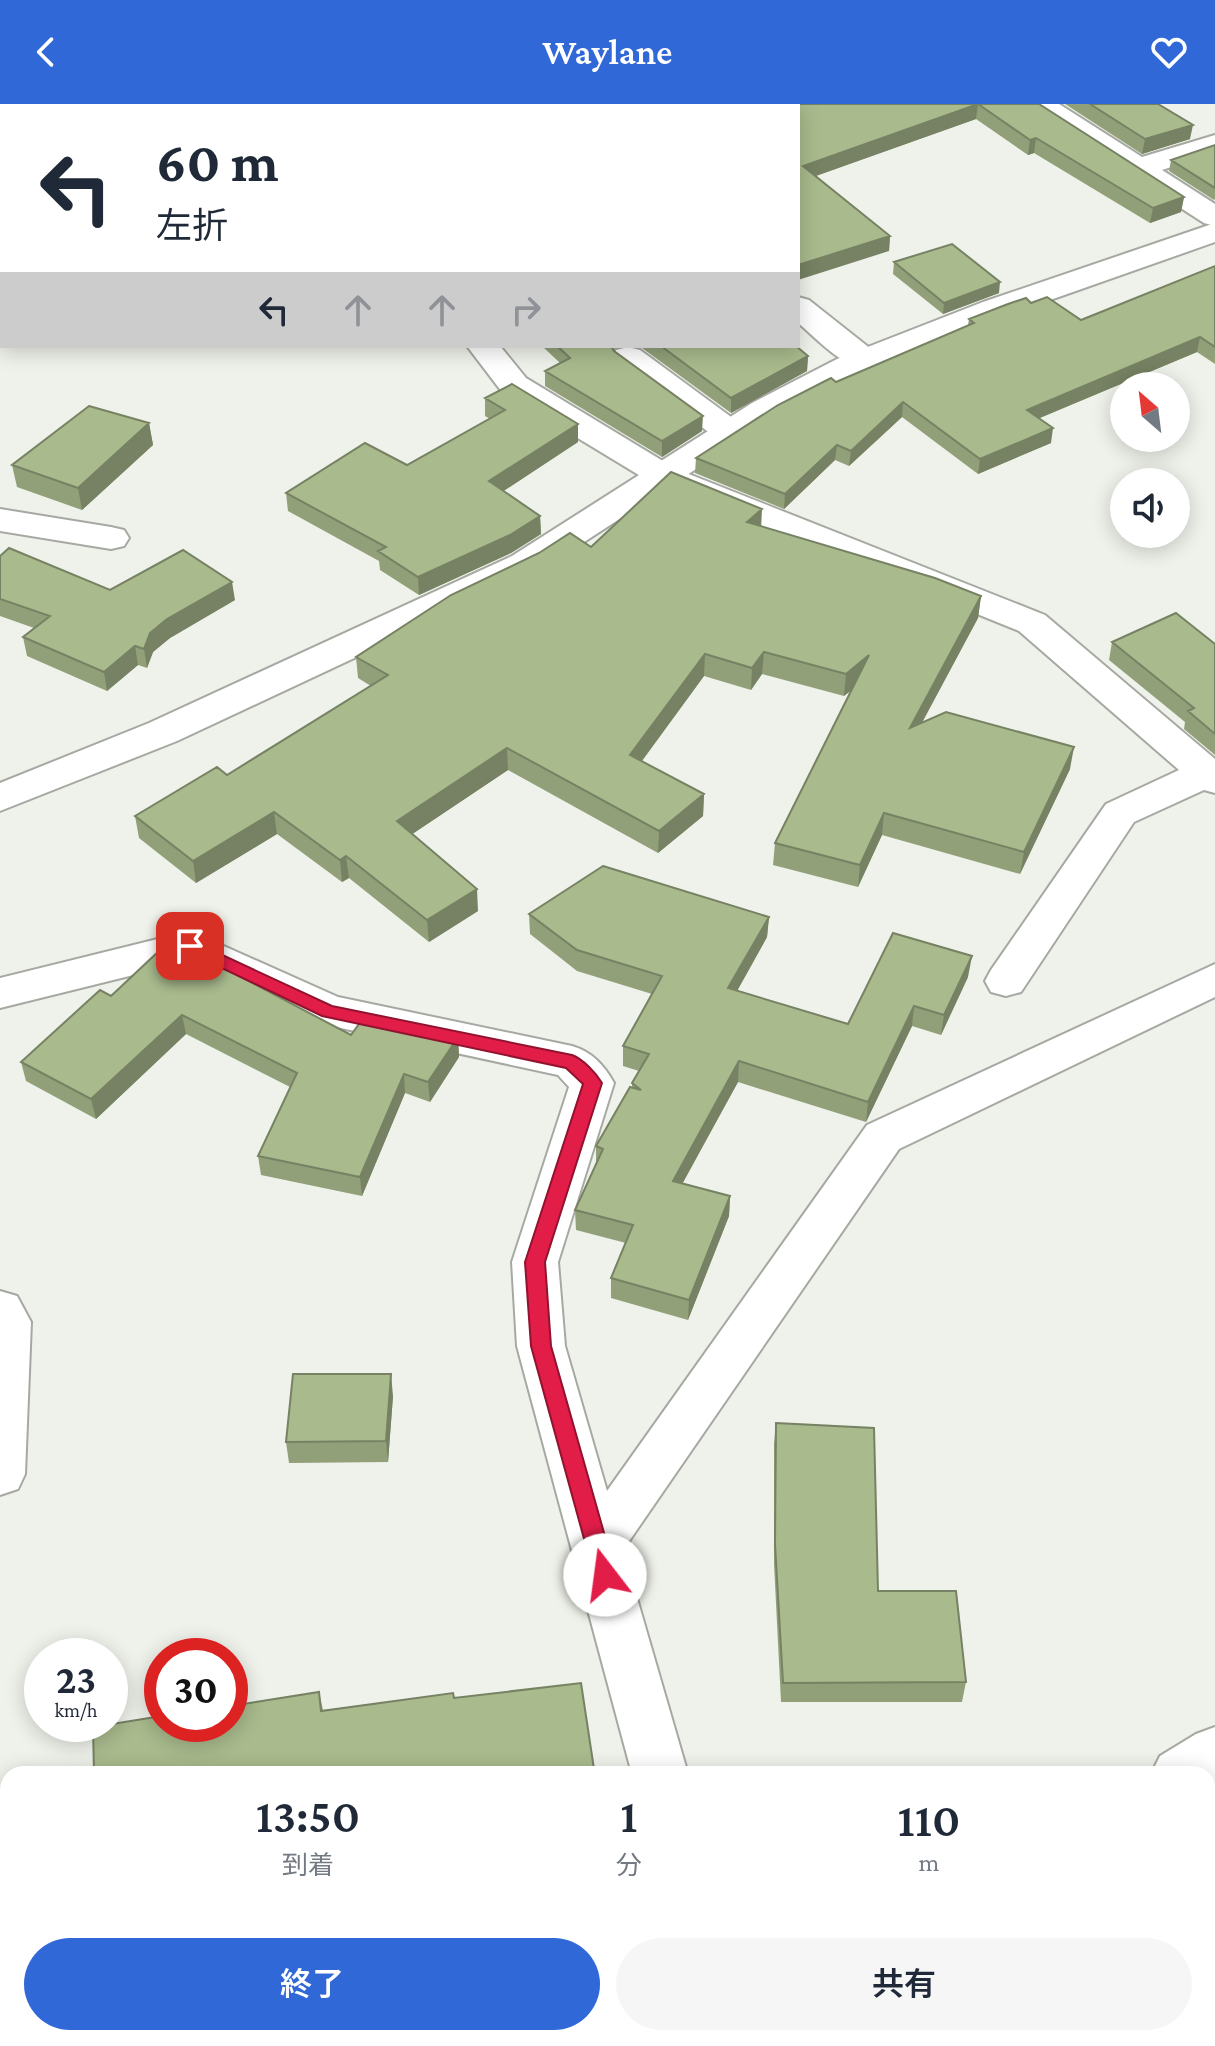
<!DOCTYPE html>
<html lang="ja">
<head>
<meta charset="utf-8">
<style>
	body { margin:0; font-family:"Crimson Pro","Noto Sans JP",serif; background:#f6f6f7; color:#1f2937; height:100vh; display:flex; flex-direction:column; font-size:30px; white-space:nowrap }
	* { box-sizing:border-box; margin:0 }
	p { font-size:26px; color:#747a83 }
	.icon { flex:none; width:44px; height:44px; fill:none; stroke:currentColor; stroke-width:2; stroke-linecap:round; stroke-linejoin:round }
	.map { position:relative; flex:1; overflow:hidden }
	.details { position:absolute; left:0px; top:1662px; width:1216px; height:280px; display:flex; flex-direction:column; background:#fff; border-radius:24px 24px 0 0; box-shadow:0 4px 20px #0003 }
	.details>* { flex:none }
	.hud { position:absolute; left:0px; top:0px; width:800px; height:244px; box-shadow:0 4px 20px #0003; background:#fff; color:#1f2937; overflow:hidden }
	.needle { width:52px; rotate:332deg }
	.controls { position:absolute; left:1110px; top:268px; display:grid; gap:16px }
	.controls a { display:grid; place-items:center; width:80px; height:80px; border-radius:50%; background:#fff; box-shadow:0 4px 20px #0003; font-size:40px }
	.speed { position:absolute; left:24px; top:1534px; display:flex; gap:16px; font-size:40px; font-weight:700; text-align:center }
	.speed>* { display:grid; place-content:center; width:104px; height:104px; border-radius:50%; background:#fff; box-shadow:0 4px 20px #0003; line-height:1 }
	.speed small { font-size:20px; font-weight:400 }
	.speed .limit { border:12px solid #d22; background:#fff; color:#111 }
	.pin { position:absolute; display:grid; place-items:center; width:68px; height:68px; color:#fff; margin:-34px; border-radius:16px; box-shadow:0 4px 12px #0006 }
	.me { position:absolute; width:88px; margin:-44px; rotate:345deg; stroke-linejoin:round; filter:drop-shadow(0 0 6px #0008) }
	.turn { display:flex; align-items:center; gap:28px; height:168px; padding:0 24px; font-size:36px }
	.turn .icon { width:104px; height:104px; stroke-width:2.5 }
	.turn b { display:block; font-size:56px; line-height:68px }
	.lanes { display:flex; align-items:center; height:76px; padding:0 24px; background:#0003; justify-content:center; gap:40px; direction:ltr }
	.lanes .off { opacity:.35 }
	.eta { display:flex; justify-content:space-evenly; align-items:center; height:136px; text-align:center }
	.eta b { font-size:48px; font-weight:600; line-height:56px }
	.action { display:flex; gap:16px; margin-top:auto; padding:16px 24px }
	.action a { flex:1; height:92px; border-radius:48px; background:#3168d7; color:#fff; font-size:32px; font-weight:600; line-height:92px; text-align:center }
	.action a+a { background:#f6f6f7; color:#1f2937 }
	header { display:flex; justify-content:space-between; align-items:center; height:104px; padding:0 24px; background:#3168d7; color:#fff; font-size:36px; font-weight:600 }
	.map>svg:first-child { display:block }
</style>
</head>
<body>
<header><svg class="icon" aria-label="back" viewBox="0 0 24 24"><path d="M15 5l-7 7 7 7"/></svg>Waylane<svg class="icon" aria-label="heart" viewBox="0 0 24 24"><path d="M12 20l-8-8c-3-5 5-10 8-4 3-6 11-1 8 4z"/></svg></header>
<div class="map">
<svg width="1215" height="1942" viewBox="0 0 1215 1942">
	<rect width="100%" height="100%" fill="#eff2ea"/>
	<g fill="none" stroke-linecap="round" stroke-linejoin="round">
		<path fill="#7f95bd" fill-rule="evenodd" d="M 1215,1695 L 1215,1839 L 1208,1840 L 1208,1696 Z
			M 8,1845 L 8,1934 L 81,1934 L 78,1942 L 0,1942 L 0,1847 Z"/>
		<defs>
			<path id="minor" d="M 1025,0 L 1059,0 L 1142,53 L 1215,31 L 1215,49 L 1162,66 L 1215,100 L 1215,122 L 1204,119 L 1029,6 Z
				M 798,193 L 809,196 L 876,249 L 880,256 L 876,263 C 847,270 819,236 798,219 Z
				M 467,242 L 500,242 L 526,274 L 676,365 L 1045,511 L 1215,655 L 1215,689 L 1204,686 L 1134,718 L 1021,888 L 1006,892 L 991,888 L 985,877 L 991,866 L 1106,700 L 1179,666 L 1019,527 L 652,379 L 502,288 Z
				M 628,243 L 640,246 L 742,321 L 747,328 L 742,335 L 730,338 L 718,335 L 616,260 L 612,253 L 616,246 Z
				M 0,405 L 111,423 L 124,426 L 129,434 L 124,442 L 111,445 L 0,427 Z
				M 190,827 L 338,893 L 572,942 C 592,948 604,961 614,979 L 558,1158 L 565,1242 L 607,1387 L 867,1021 L 1215,860 L 1215,893 L 899,1045 L 623,1446 L 688,1670 L 632,1670 L 517,1242 L 512,1158 L 569,983 L 558,971 L 313,918 L 186,858 L 0,904 L 0,874 Z
				M 0,1187 L 17,1192 L 31,1218 L 25,1370 L 18,1385 L 0,1391 Z
				M 8,1799 L 8,1855 L 0,1857 L 0,1801 Z
				M 1215,1854 L 1215,1912 L 1208,1913 L 1208,1855 Z
				M 618,1934 L 679,1934 L 675,1942 L 614,1942 Z"/>
			<path id="tertiary" d="M 1215,119 L 1215,138 L 1005,212 L 861,269 L 776,313 L 538,468 L 177,637 L 0,707 L 0,679 L 149,619 L 512,452 L 752,299 L 837,255 L 983,198 Z"/>
			<path id="secondary" d="M 1215,1623 L 1215,1678 L 1208,1682 L 1208,1670 L 1151,1670 L 1160,1652 L 1196,1630 Z
				M 840,1934 L 901,1934 L 897,1942 L 836,1942 Z"/>
		</defs>
		<use href="#minor" stroke="#a6a9a2" stroke-width="4"/>
		<use href="#tertiary" stroke="#a6a9a2" stroke-width="4"/>
		<use href="#secondary" stroke="#a6a9a2" stroke-width="4"/>
		<use href="#minor" fill="#fff" fill-rule="evenodd"/>
		<use href="#tertiary" fill="#fff" fill-rule="evenodd"/>
		<use href="#secondary" fill="#fff" fill-rule="evenodd"/>
	</g>
	<path fill="#91a079" d="M 0,0 L 1039,0 L 1184,93 L 1181,108 L 1150,119 L 1034,49 L 1028,51 L 976,15 L 815,72 L 890,132 L 889,147 L 2,2 L 2,146 L 0,147 Z
		M 1065,0 L 1158,0 L 1190,35 L 1142,50 Z
		M 1215,41 L 1215,95 L 1214,96 L 1169,67 L 1171,56 Z
		M 894,158 L 999,189 L 943,210 L 893,170 Z
		M 1215,162 L 1215,260 L 1197,248 L 1040,314 L 1051,339 L 978,370 L 902,313 L 849,362 L 835,356 L 784,405 L 695,369 L 696,354 L 836,278 L 968,221 L 969,215 L 1031,199 L 1081,216 Z
		M 542,242 L 621,242 L 613,245 L 702,327 L 662,353 L 545,282 L 545,267 L 560,259 Z
		M 635,242 L 796,242 L 808,252 L 807,267 L 731,309 L 642,244 Z
		M 485,294 L 578,320 L 578,338 L 503,387 L 540,412 L 541,430 L 511,449 L 419,491 L 380,466 L 379,457 L 288,407 L 286,389 L 407,361 L 490,315 L 485,312 Z
		M 149,319 L 153,341 L 82,406 L 17,383 L 12,361 Z
		M 761,422 L 981,492 L 978,514 L 922,619 L 1070,665 L 1020,770 L 882,731 L 858,783 L 773,761 L 775,739 L 852,586 L 844,592 L 762,570 L 751,586 L 704,572 L 642,657 L 704,690 L 703,712 L 658,749 L 508,666 L 412,730 L 478,807 L 429,838 L 349,774 L 342,778 L 277,730 L 196,779 L 139,734 L 135,712 L 227,671 L 371,582 L 358,574 L 356,553 L 591,443 Z
		M 0,452 L 110,486 L 235,496 L 170,534 L 153,548 L 147,564 L 138,561 L 107,587 L 27,552 L 23,533 L 34,524 L 0,512 Z
		M 1112,538 L 1215,540 L 1215,651 L 1184,625 L 1185,618 L 1109,556 Z
		M 529,810 L 769,813 L 767,833 L 737,887 L 848,920 L 968,873 L 941,931 L 912,922 L 866,1018 L 738,978 L 682,1079 L 730,1092 L 729,1112 L 688,1216 L 611,1194 L 611,1174 L 626,1139 L 576,1126 L 575,1106 L 596,1061 L 596,1042 L 632,983 L 632,979 L 639,967 L 623,962 L 623,942 L 652,890 L 577,867 L 530,830 Z
		M 111,892 L 351,931 L 458,933 L 459,953 L 430,998 L 405,989 L 362,1092 L 261,1071 L 258,1052 L 290,983 L 186,930 L 96,1015 L 26,977 L 21,958 Z
		M 393,1292 L 388,1358 L 289,1359 L 286,1338 Z
		M 776,1319 L 878,1487 L 966,1578 L 962,1598 L 781,1598 L 774,1460 L 774,1340 Z
		M 319,1588 L 323,1606 L 454,1594 L 594,1665 L 594,1670 L 94,1670 Z"/>
	<path fill="#768263" d="M 978,0 L 976,15 L 802,77 L 803,62 Z
		M 1193,21 L 1190,35 L 1142,50 L 1145,35 Z
		M 1036,34 L 1034,49 L 1028,51 L 1030,36 Z
		M 1184,93 L 1181,108 L 1150,119 L 1153,104 Z
		M 2,130 L 2,146 L 0,147 L 0,131 Z
		M 890,132 L 889,147 L 798,176 L 798,161 Z
		M 1000,178 L 999,189 L 943,210 L 944,199 Z
		M 1200,233 L 1197,248 L 1025,320 L 1027,306 Z
		M 808,252 L 807,267 L 731,309 L 731,294 Z
		M 903,298 L 902,313 L 849,362 L 851,347 Z
		M 703,312 L 702,327 L 662,353 L 662,337 Z
		M 149,319 L 153,341 L 82,406 L 78,384 Z
		M 578,320 L 578,338 L 490,396 L 489,377 Z
		M 1053,324 L 1051,339 L 978,370 L 980,355 Z
		M 837,341 L 835,356 L 784,405 L 785,390 Z
		M 762,405 L 761,426 L 747,418 Z
		M 540,412 L 541,430 L 511,449 L 419,491 L 418,473 Z
		M 232,478 L 235,496 L 170,534 L 153,548 L 147,564 L 144,545 L 150,529 L 167,515 Z
		M 981,492 L 978,514 L 907,646 L 910,624 Z
		M 135,542 L 138,561 L 107,587 L 104,568 Z
		M 764,548 L 762,570 L 751,586 L 752,564 Z
		M 705,550 L 704,572 L 630,673 L 630,651 Z
		M 869,551 L 867,573 L 844,592 L 846,570 Z
		M 1074,643 L 1070,665 L 1020,770 L 1024,748 Z
		M 507,644 L 508,666 L 399,739 L 397,717 Z
		M 704,690 L 703,712 L 658,749 L 659,727 Z
		M 274,708 L 277,730 L 196,779 L 193,757 Z
		M 884,709 L 882,731 L 858,783 L 860,761 Z
		M 346,752 L 349,774 L 342,778 L 340,756 Z
		M 477,785 L 478,807 L 429,838 L 427,816 Z
		M 769,813 L 767,833 L 727,905 L 728,884 Z
		M 972,852 L 968,873 L 941,931 L 944,911 Z
		M 914,902 L 912,922 L 866,1018 L 868,998 Z
		M 182,911 L 186,930 L 96,1015 L 91,995 Z
		M 458,933 L 459,953 L 430,998 L 428,978 Z
		M 739,957 L 738,978 L 673,1097 L 673,1077 Z
		M 404,970 L 405,989 L 362,1092 L 360,1073 Z
		M 730,1092 L 729,1112 L 688,1216 L 689,1196 Z
		M 391,1270 L 393,1292 L 388,1358 L 386,1337 Z"/>
	<path fill="#a9ba8d" stroke="#768263" stroke-width="2" d="M 0,0 L 1039,0 L 1184,93 L 1153,104 L 1036,34 L 1030,36 L 978,0 L 803,62 L 890,132 L 798,161 L 798,2 L 2,2 L 2,130 L 0,131 Z
		M 1090,0 L 1158,0 L 1193,21 L 1145,35 Z
		M 1215,41 L 1215,84 L 1171,56 Z
		M 952,140 L 1000,178 L 944,199 L 894,158 Z
		M 1215,162 L 1215,243 L 1200,233 L 1027,306 L 1053,324 L 980,355 L 903,298 L 851,347 L 837,341 L 785,390 L 696,354 L 778,301 L 831,274 L 836,278 L 974,219 L 969,215 L 1008,200 L 1026,194 L 1031,199 L 1047,193 L 1081,216 Z
		M 557,242 L 611,242 L 614,247 L 703,312 L 662,337 L 545,267 L 570,254 Z
		M 661,242 L 796,242 L 808,252 L 731,294 Z
		M 512,280 L 578,320 L 489,377 L 540,412 L 510,431 L 418,473 L 378,447 L 386,443 L 286,389 L 365,339 L 407,361 L 505,306 L 485,294 Z
		M 89,302 L 149,319 L 78,384 L 12,361 Z
		M 671,368 L 762,405 L 747,418 L 935,474 L 981,492 L 910,624 L 946,608 L 1074,643 L 1024,748 L 884,709 L 860,761 L 775,739 L 869,551 L 846,570 L 764,548 L 752,564 L 705,550 L 630,651 L 704,690 L 659,727 L 507,644 L 397,717 L 477,785 L 427,816 L 346,752 L 340,756 L 274,708 L 193,757 L 135,712 L 217,663 L 227,671 L 388,571 L 356,553 L 451,491 L 539,449 L 570,429 L 591,443 Z
		M 9,444 L 110,486 L 183,446 L 232,478 L 167,515 L 150,529 L 144,545 L 135,542 L 104,568 L 23,533 L 50,512 L 0,495 L 0,452 Z
		M 1176,509 L 1215,540 L 1215,630 L 1188,607 L 1194,604 L 1112,538 Z
		M 603,762 L 769,813 L 728,884 L 848,920 L 893,829 L 972,852 L 944,911 L 914,902 L 868,998 L 739,957 L 673,1077 L 730,1092 L 689,1196 L 611,1174 L 633,1121 L 575,1106 L 603,1045 L 596,1042 L 630,983 L 641,986 L 632,979 L 649,950 L 623,942 L 662,872 L 577,846 L 529,810 Z
		M 182,842 L 351,931 L 364,913 L 458,933 L 428,978 L 404,970 L 360,1073 L 258,1052 L 297,969 L 182,911 L 91,995 L 21,958 L 100,886 L 111,892 L 159,847 Z
		M 293,1270 L 391,1270 L 386,1337 L 286,1338 Z
		M 776,1319 L 874,1324 L 878,1487 L 956,1487 L 966,1578 L 783,1579 L 775,1440 Z
		M 581,1579 L 594,1665 L 560,1670 L 94,1670 L 93,1623 L 162,1612 L 162,1620 L 230,1620 L 230,1602 L 319,1588 L 321,1607 L 453,1589 L 454,1594 Z"/>
	<path fill="#e11d48" stroke="#92132f" stroke-width="2" d="M 190,836 L 332,902 L 572,951 C 583,955 596,969 602,979 L 545,1158 L 551,1242 L 616,1471 L 612,1478 L 605,1480 L 597,1478 L 594,1471 L 531,1242 L 525,1158 L 583,980 L 566,964 L 322,912 L 184,846 L 181,842 L 184,837 Z"/>
</svg>
<div class="controls">
<a><svg class="needle" viewBox="-14 -14 28 28"><path d="M0-13l5 13h-10z" fill="#e53935"/><path d="M0 13l5-13h-10z" fill="#747a83"/></svg></a>
<a><svg class="icon" aria-label="sound" viewBox="0 0 24 24"><path d="M4 9h4l5-4v14l-5-4H4zM17 9q2 3 0 6"/></svg></a>
</div>
<div class="speed"><div>23<small>km/h</small></div><div class="limit">30</div></div>
<div class="pin" style="left:190px;top:842px;background:#d93025"><svg class="icon" aria-label="arrive" viewBox="0 0 24 24"><path d="M6 21V4h12l-3 4 3 4H6"/></svg></div>
<svg class="me" style="left:605px;top:1471px" viewBox="-20 -20 40 40"><circle r="19" fill="#fff"/><path d="M0-13L10 11 0 6-10 11z" fill="#e11d48"/></svg>
<div class="hud">
<div class="turn"><svg class="icon" aria-label="left" viewBox="0 0 24 24"><path d="M17 20v-9H6M10 6l-5 5 5 5"/></svg><div><b>60 m</b>左折</div></div>
<div class="lanes"><svg class="icon" aria-label="left" viewBox="0 0 24 24"><path d="M17 20v-9H6M10 6l-5 5 5 5"/></svg><svg class="icon off" aria-label="ahead" viewBox="0 0 24 24"><path d="M12 20V5M6 11l6-6 6 6"/></svg><svg class="icon off" aria-label="ahead" viewBox="0 0 24 24"><path d="M12 20V5M6 11l6-6 6 6"/></svg><svg class="icon off" aria-label="right" viewBox="0 0 24 24"><path d="M7 20v-9h11M14 6l5 5-5 5"/></svg></div>
</div>
<section class="details">
<div class="eta">
<div><b>13:50</b><p>到着</p></div>
<div><b>1</b><p>分</p></div>
<div><b>110</b><p>m</p></div>
</div>
<div class="action"><a>終了</a><a>共有</a></div>
</section>
</div>
</body>
</html>
